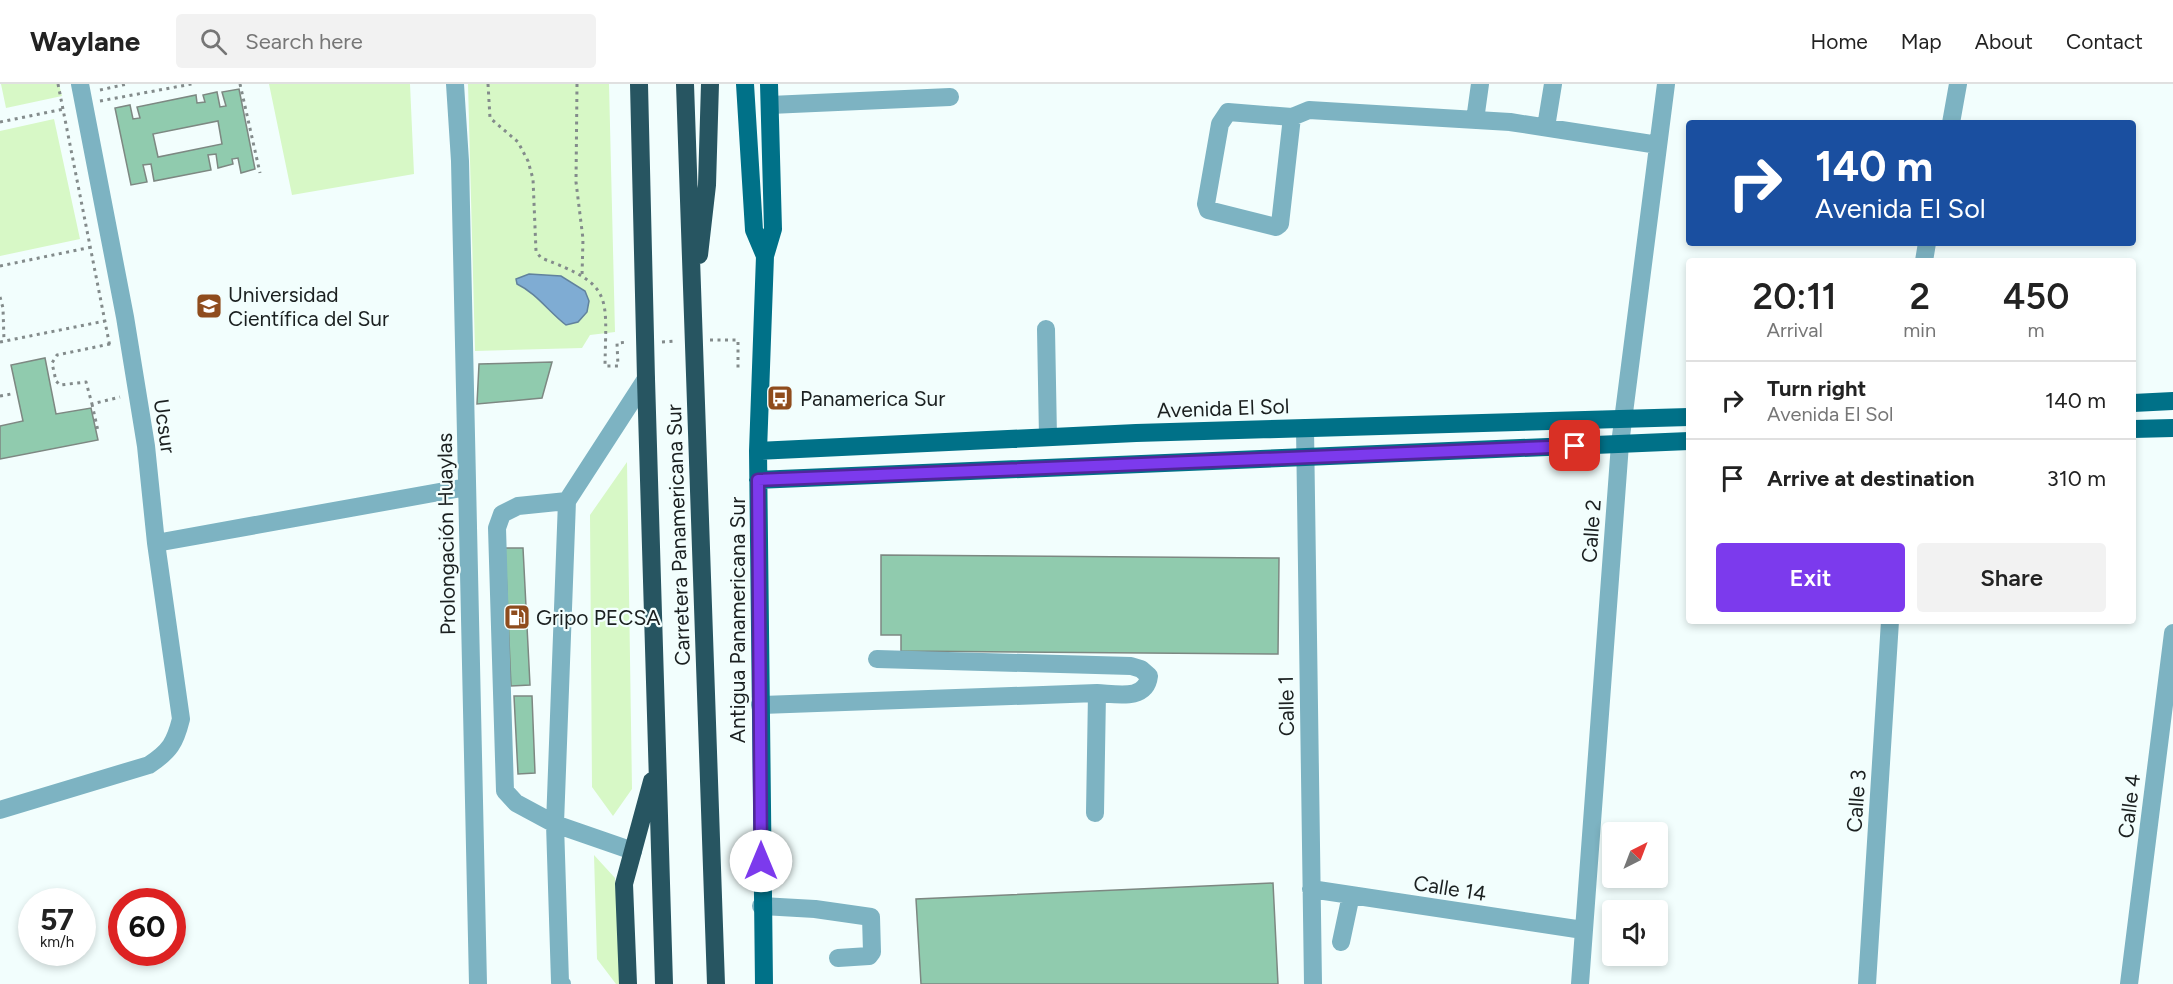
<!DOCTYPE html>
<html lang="en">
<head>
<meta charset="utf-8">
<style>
	body { margin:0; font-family:Figtree,sans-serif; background:#f2f2f2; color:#222; height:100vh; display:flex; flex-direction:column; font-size:22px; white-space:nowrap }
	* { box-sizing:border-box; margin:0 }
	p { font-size:20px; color:#767676 }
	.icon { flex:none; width:33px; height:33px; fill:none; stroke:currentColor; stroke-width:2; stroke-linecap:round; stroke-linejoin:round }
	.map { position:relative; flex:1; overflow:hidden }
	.side { position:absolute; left:1686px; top:174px; width:450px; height:366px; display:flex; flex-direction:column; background:#fff; border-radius:6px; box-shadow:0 3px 9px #0003 }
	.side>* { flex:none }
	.hud { position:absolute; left:1686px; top:36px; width:450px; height:126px; border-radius:6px; box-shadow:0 3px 9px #0003; background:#1a4fa0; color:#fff; overflow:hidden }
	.needle { width:39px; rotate:42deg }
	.buttons { position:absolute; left:1602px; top:738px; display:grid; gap:12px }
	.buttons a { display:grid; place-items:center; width:66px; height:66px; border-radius:6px; background:#fff; box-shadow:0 3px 9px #0003; font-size:30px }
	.speed { position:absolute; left:18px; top:804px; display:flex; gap:12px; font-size:30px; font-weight:700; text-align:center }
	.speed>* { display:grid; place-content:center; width:78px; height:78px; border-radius:50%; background:#fff; box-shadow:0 3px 9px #0003; line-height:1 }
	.speed small { font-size:15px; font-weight:400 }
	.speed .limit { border:9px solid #d22; background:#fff; color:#111 }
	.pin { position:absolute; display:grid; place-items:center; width:51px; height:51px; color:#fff; margin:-26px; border-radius:12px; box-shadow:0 3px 9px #0006 }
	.me { position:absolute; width:66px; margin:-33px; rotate:0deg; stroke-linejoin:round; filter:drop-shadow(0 0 4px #0008) }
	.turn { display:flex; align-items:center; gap:21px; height:126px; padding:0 30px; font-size:27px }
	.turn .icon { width:78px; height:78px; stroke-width:2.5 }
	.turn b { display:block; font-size:42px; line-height:51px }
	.eta { display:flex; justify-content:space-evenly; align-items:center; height:102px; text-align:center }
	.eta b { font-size:36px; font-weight:600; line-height:42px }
	.button { display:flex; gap:12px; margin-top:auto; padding:12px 30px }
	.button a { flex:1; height:69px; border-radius:6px; background:#7c3aed; color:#fff; font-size:24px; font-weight:600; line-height:69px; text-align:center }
	.button a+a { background:#f2f2f2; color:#222 }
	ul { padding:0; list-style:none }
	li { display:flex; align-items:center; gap:18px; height:78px; padding:0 30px; border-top:2px solid #e0e0e0 }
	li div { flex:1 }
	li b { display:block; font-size:22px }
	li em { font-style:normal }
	header { display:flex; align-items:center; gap:36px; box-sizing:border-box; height:84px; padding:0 30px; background:#fff; border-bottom:2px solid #e0e0e0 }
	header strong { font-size:28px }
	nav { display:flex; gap:33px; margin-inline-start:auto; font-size:21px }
	.search { width:420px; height:54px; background:#f2f2f2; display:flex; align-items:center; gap:15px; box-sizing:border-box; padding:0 21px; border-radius:6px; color:#767676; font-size:22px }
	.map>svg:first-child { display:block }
</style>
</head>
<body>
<header>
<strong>Waylane</strong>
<div class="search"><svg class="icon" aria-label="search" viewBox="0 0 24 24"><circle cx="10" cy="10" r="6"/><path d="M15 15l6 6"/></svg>Search here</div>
<nav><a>Home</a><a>Map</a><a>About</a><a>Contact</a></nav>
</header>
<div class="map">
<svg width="2173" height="900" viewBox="0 0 2173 900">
	<rect width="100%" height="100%" fill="#f2fefd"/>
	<path fill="#d7f8c6" d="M 1,0 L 59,0 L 62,12 L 6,24 Z
		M 269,0 L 410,0 L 414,90 L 292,111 Z
		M 468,0 L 609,0 L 615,248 L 590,251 L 582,264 L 475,267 Z
		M 54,35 L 80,155 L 0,172 L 0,47 Z
		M 627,378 L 632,705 L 613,732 L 592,703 L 590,431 Z
		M 594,771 L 615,794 L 622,900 L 616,900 L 597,875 Z"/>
	<path fill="#7facd3" stroke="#61829d" stroke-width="1.5" d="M 529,190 L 561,192 L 585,207 L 589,217 L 587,228 L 578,238 L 566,241 C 549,228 536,209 517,200 L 516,195 Z"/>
	<path fill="#90cbae" stroke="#7d8882" stroke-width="1.5" fill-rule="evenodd" d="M 239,5 L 255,85 L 241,89 L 238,74 L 232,75 L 233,80 L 218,84 L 216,70 L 208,71 L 211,86 L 154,97 L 151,80 L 143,81 L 147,98 L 131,101 L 115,24 L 130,21 L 133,35 L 140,34 L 137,23 L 196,11 L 197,19 L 205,18 L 203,11 L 217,8 L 220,23 L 226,22 L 222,8 ZM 218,37 L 222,60 L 158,73 L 153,50 Z
		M 45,274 L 56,330 L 91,324 L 98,356 L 0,375 L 0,342 L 23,337 L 11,281 Z
		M 552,278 L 542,314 L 477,320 L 479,280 Z
		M 505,464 L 523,464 L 530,601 L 511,602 Z
		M 881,471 L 1279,474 L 1278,570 L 901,567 L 901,551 L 881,551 Z
		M 514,612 L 532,612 L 535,689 L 518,690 Z
		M 1273,799 L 1278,900 L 921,900 L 916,815 Z"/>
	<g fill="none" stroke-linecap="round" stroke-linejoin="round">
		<path stroke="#838b8b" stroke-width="3" stroke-dasharray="3 4.5" stroke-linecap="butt" d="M 58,0 L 110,263
			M 240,0 L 260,89
			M 488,0 L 490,34 L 518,58 L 528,77 L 533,95 L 536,167 L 541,174 C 614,201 606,211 605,282 L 618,282 L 617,259 L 628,258
			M 577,0 L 576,98 L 583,155 L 582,192
			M 100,6 L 127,0
			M 100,17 L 192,0
			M 0,38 L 64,25
			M 0,182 L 92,163
			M 0,213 L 3,224 L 4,257
			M 710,256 L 738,256 L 738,286
			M 0,258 L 105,237
			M 662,258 L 676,257
			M 110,260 L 57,271 L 52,279 L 56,297 L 60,301 L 86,298 L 92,320 L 120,313
			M 0,312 L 11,310
			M 92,320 L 98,347"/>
		<path stroke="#7db3c2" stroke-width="18" d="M 455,0 L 460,77 L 478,900
			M 770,21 L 950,13
			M 1292,33 L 1280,140 L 1276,143 L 1208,126 L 1206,120 L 1220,40 L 1228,28 L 1292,33 L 1309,26 L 1510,38 L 1658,61
			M 1475,36 L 1480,0
			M 1951,39 L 1958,0
			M 1546,43 L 1553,0
			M 1924,177 L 1927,159
			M 1046,245 L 1048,353
			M 1305,344 L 1313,900
			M 156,459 L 467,403
			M 877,575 L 1131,582 L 1141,585 L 1149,592 C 1146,617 1117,610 1097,609
			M 760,621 L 1097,609 L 1095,729
			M 0,726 L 149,681 C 170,667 175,659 181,635 L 156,459 L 146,362 L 125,233 L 80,0
			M 633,767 L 555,740 L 567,417 L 646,295
			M 1311,805 L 1583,846
			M 761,822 L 815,825 L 871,833 L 872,868 L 869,872 L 838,874
			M 1341,858 L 1351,811
			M 562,900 L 560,898 L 555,740 L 516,719 L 505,707 L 497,444 L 502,430 L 518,422 L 567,417
			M 1580,900 L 1620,360 L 1666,0
			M 1867,900 L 1890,537
			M 2129,900 L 2173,549"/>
		<path stroke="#007188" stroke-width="18" d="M 745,0 L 754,146 L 765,172
			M 2133,319 L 2173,317
			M 2133,345 L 2173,344
			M 758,367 L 1136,349 L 1689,333
			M 758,396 L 1689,357
			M 764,900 L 758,367 L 765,172 L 773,145 L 769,0"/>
		<path stroke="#275561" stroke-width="18" d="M 639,0 L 646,295 L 664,900
			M 685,0 L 716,900
			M 699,171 L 707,101 L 710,0
			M 628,900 L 624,800 L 652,697"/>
	</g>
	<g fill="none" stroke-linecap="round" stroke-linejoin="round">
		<defs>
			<path id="route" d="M 761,777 L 758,396 L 1575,362"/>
		</defs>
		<use href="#route" stroke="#51269a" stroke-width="15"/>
		<use href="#route" stroke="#7c3aed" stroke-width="10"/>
	</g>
	<defs>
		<symbol id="university-square" viewBox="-11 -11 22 22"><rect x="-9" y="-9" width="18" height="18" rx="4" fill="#8f4c1d" stroke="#f2fefd"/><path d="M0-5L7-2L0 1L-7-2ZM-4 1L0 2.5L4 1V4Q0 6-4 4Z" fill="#fff"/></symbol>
		<symbol id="bus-square" viewBox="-11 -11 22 22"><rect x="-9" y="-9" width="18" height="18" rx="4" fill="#8f4c1d" stroke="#f2fefd"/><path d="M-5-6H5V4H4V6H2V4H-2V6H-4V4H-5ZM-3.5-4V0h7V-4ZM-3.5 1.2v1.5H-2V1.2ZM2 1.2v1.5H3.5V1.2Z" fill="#fff"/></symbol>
		<symbol id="fuel-square" viewBox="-11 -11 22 22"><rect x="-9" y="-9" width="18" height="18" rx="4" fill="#8f4c1d" stroke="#f2fefd"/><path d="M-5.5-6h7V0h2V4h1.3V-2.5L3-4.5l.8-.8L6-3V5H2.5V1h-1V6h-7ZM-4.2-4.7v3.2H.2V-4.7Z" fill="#fff"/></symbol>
	</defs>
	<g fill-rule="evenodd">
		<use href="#university-square" x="194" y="207" width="30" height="30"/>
		<use href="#bus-square" x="765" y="299" width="30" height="30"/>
		<use href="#fuel-square" x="502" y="518" width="30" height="30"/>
	</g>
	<g text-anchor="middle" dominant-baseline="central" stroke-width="4.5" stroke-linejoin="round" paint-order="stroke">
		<g font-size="21" fill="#1b2020" stroke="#f2fefd" text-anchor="start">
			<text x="228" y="210">Universidad<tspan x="228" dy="24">Científica del Sur</tspan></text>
			<text x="800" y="314">Panamerica Sur</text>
			<text x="536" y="533">Gripo PECSA</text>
		</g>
		<g font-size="21" fill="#1b2020" stroke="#f2fefd">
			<text transform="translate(1223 324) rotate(-2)">Avenida El Sol</text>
			<text transform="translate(165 342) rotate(82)">Ucsur</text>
			<text transform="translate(1591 447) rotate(-86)">Calle 2</text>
			<text transform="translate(446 450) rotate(-91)">Prolongación Huaylas</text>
			<text transform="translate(678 451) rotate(-92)">Carretera Panamericana Sur</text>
			<text transform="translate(737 536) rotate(-90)">Antigua Panamericana Sur</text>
			<text transform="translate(1286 622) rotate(-91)">Calle 1</text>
			<text transform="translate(1856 717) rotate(-86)">Calle 3</text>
			<text transform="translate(2129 722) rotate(-83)">Calle 4</text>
			<text transform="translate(1450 804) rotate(9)">Calle 14</text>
		</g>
	</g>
</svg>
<div class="buttons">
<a><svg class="needle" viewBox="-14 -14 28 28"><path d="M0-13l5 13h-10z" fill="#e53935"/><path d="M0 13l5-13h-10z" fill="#767676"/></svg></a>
<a><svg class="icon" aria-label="sound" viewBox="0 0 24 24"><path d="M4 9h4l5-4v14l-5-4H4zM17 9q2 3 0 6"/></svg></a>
</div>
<div class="speed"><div>57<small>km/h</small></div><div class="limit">60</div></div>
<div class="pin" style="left:1575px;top:362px;background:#d93025"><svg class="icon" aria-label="arrive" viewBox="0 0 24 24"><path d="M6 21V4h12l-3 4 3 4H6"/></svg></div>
<svg class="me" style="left:761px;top:777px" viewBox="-20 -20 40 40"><circle r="19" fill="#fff"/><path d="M0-13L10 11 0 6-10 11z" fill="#7c3aed"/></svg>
<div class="hud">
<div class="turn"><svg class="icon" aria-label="right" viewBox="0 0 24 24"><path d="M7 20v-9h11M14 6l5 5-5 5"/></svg><div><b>140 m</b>Avenida El Sol</div></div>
</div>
<section class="side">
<div class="eta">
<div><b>20:11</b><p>Arrival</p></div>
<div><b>2</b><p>min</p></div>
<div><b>450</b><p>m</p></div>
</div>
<ul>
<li><svg class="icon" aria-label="right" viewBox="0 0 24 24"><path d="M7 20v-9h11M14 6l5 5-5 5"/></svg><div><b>Turn right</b><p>Avenida El Sol</p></div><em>140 m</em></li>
<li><svg class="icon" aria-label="arrive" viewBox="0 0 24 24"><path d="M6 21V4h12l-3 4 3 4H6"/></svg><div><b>Arrive at destination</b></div><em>310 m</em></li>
</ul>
<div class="button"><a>Exit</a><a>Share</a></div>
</section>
</div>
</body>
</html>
